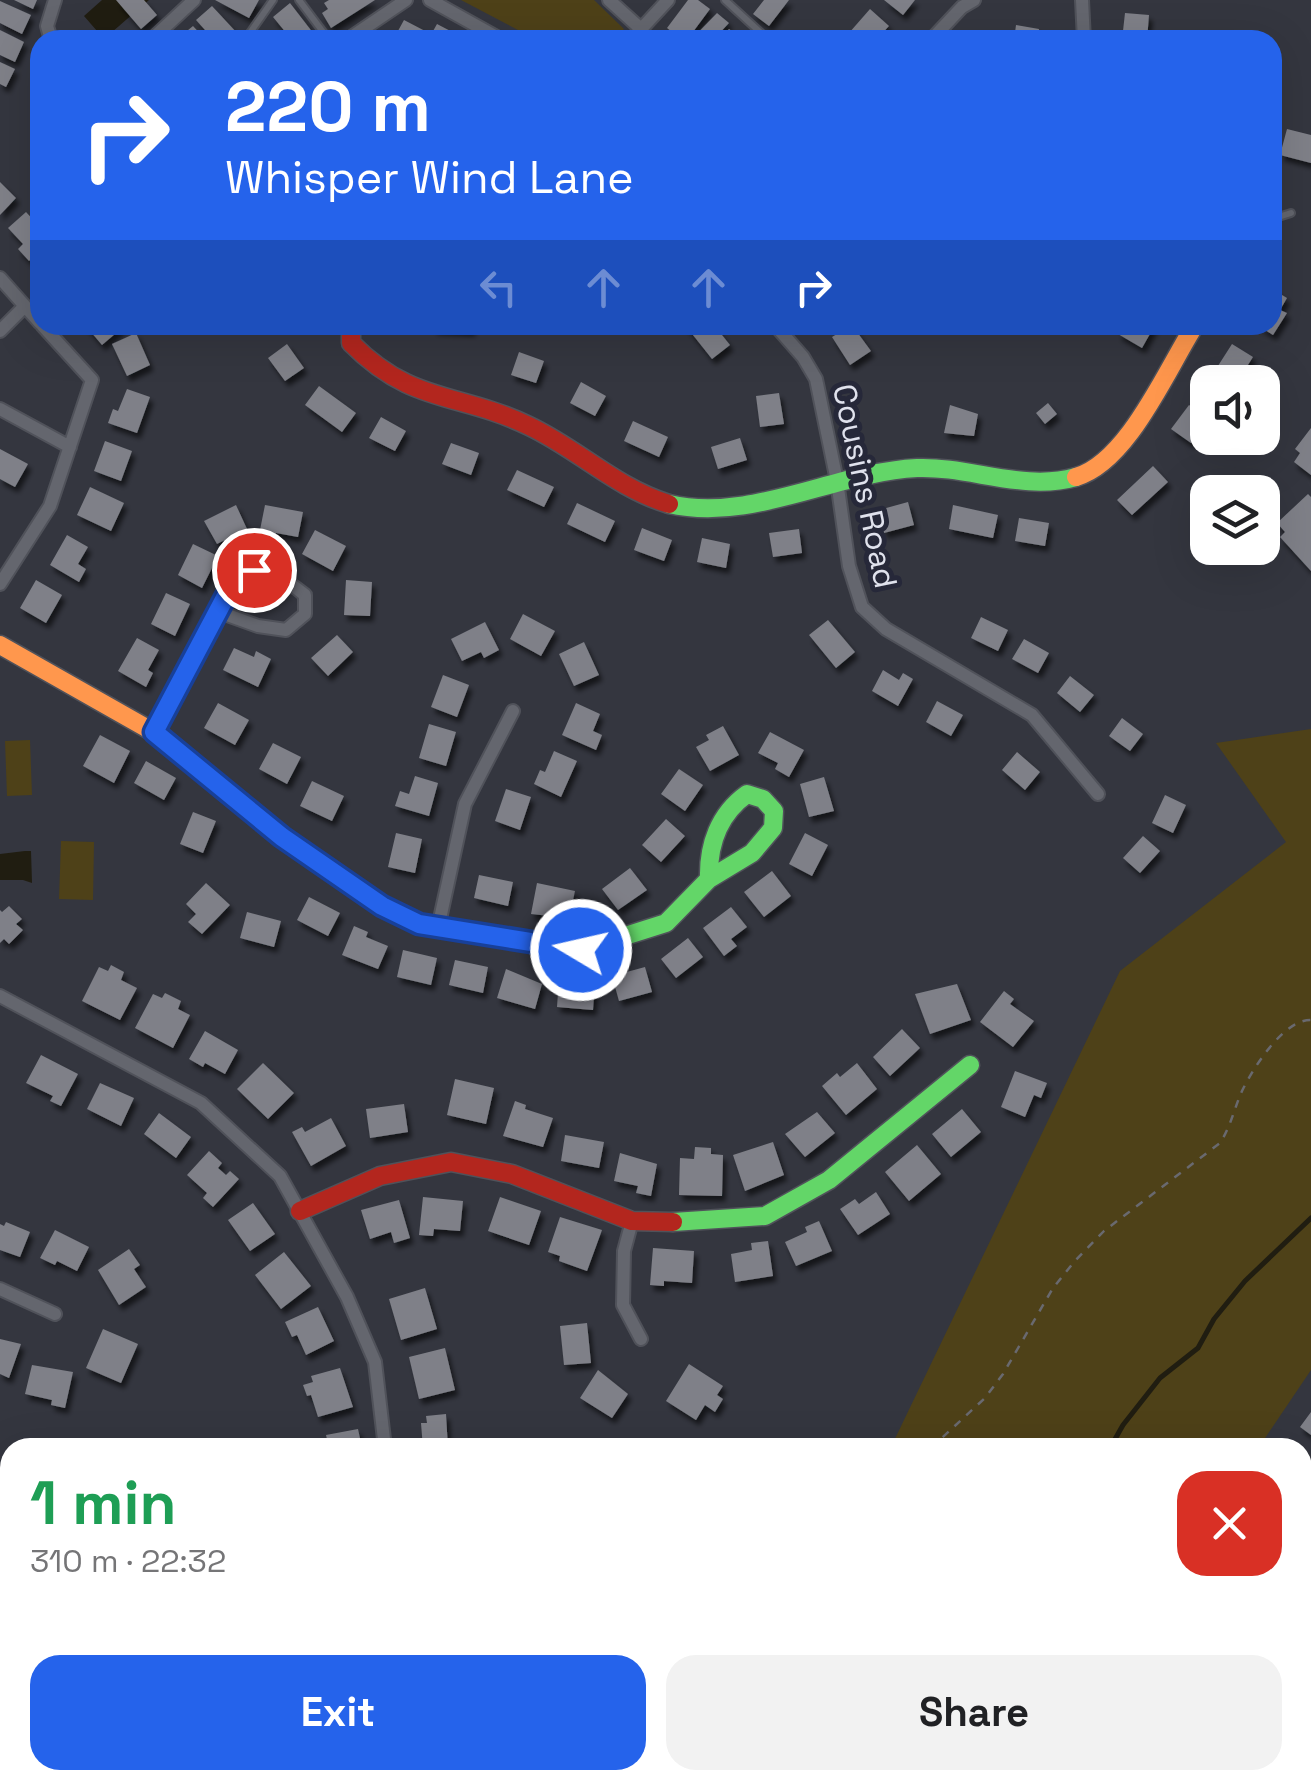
<!DOCTYPE html>
<html lang="en">
<head>
<meta charset="utf-8">
<style>
	body { margin:0; font-family:"Space Grotesk",sans-serif; background:#f2f2f2; color:#202124; height:100vh; display:flex; flex-direction:column; font-size:38px; white-space:nowrap }
	* { box-sizing:border-box; margin:0 }
	p { font-size:32px; color:#757577 }
	.icon { flex:none; width:55px; height:55px; fill:none; stroke:currentColor; stroke-width:2; stroke-linecap:round; stroke-linejoin:round }
	.map { position:relative; flex:1; overflow:hidden }
	.sheet { position:absolute; left:0px; top:1438px; width:1312px; height:352px; display:flex; flex-direction:column; background:#fff; border-radius:30px 30px 0 0; box-shadow:0 10px 40px #0002 }
	.sheet>* { flex:none }
	.hud { position:absolute; left:30px; top:30px; width:1252px; height:305px; border-radius:30px; box-shadow:0 10px 40px #0002; background:#2563eb; color:#fff; overflow:hidden }
	.buttons { position:absolute; left:1190px; top:365px; display:grid; gap:20px }
	.buttons a { display:grid; place-items:center; width:90px; height:90px; border-radius:20px; background:#fff; box-shadow:0 10px 40px #0002; font-size:50px }
	.pin { position:absolute; display:grid; place-items:center; width:85px; height:85px; color:#fff; margin:-42px; border:5px solid #fff; border-radius:50%; box-shadow:0 2px 10px #0007 }
	.me { position:absolute; width:110px; margin:-55px; rotate:279deg; stroke-linejoin:round; filter:drop-shadow(0 0 8px #0008) }
	.turn { display:flex; align-items:center; gap:35px; height:210px; padding:0 30px; font-size:45px }
	.turn .icon { width:130px; height:130px; stroke-width:2.5 }
	.turn b { display:block; font-size:70px; line-height:85px }
	.lanes { display:flex; align-items:center; height:95px; padding:0 30px; background:#0003; justify-content:center; gap:50px; direction:ltr }
	.lanes .off { opacity:.35 }
	.round { display:grid; place-items:center; flex:none; width:105px; height:105px; border-radius:30px; background:#f2f2f2 }
	.summary { display:flex; align-items:center; justify-content:space-between; height:170px; padding:0 30px }
	h1 { font-size:60px; font-weight:700; line-height:75px; color:#1e9e55 }
	.primary-button { display:flex; gap:20px; margin-top:auto; padding:20px 30px }
	.primary-button a { flex:1; height:115px; border-radius:30px; background:#2563eb; color:#fff; font-size:40px; font-weight:700; line-height:115px; text-align:center }
	.primary-button a+a { background:#f2f2f2; color:#202124 }
	.map>svg:first-child { display:block }
</style>
</head>
<body>
<div class="map">
<svg width="1311" height="1789" viewBox="0 0 1311 1789">
	<defs>
		<filter id="shadow"><feDropShadow dx="3.5" dy="5.5" stdDeviation="2.5" flood-color="#0009"/></filter>
	</defs>
	<rect width="100%" height="100%" fill="#34363f"/>
	<path fill="#4e4118" d="M 461,0 L 594,0 L 624,29 L 614,40 L 537,40 Z
		M 1311,729 L 1311,1370 L 1259,1447 L 891,1447 L 1120,971 L 1286,842 L 1216,743 Z
		M 30,740 L 32,795 L 7,796 L 5,741 Z
		M 61,841 L 94,842 L 93,900 L 59,899 Z"/>
	<path fill="#201d11" d="M 102,0 L 149,0 L 104,39 L 84,16 Z
		M 25,851 L 31,851 L 32,883 L 23,880 L 0,880 L 0,854 Z"/>
	<g fill="none" stroke-linecap="round" stroke-linejoin="round">
		<path stroke="#201d11" stroke-width="5" d="M 1110,1448 L 1123,1425 L 1160,1378 L 1198,1348 L 1214,1319 L 1245,1281 L 1311,1218
			M 1007,1789 L 1008,1780"/>
	</g>
	<path fill="#7f8088" filter="url(#shadow)" d="M 14,0 L 37,0 L 33,9 Z
		M 116,0 L 144,0 L 157,15 L 141,29 Z
		M 215,0 L 259,0 L 249,18 Z
		M 329,0 L 375,0 L 331,28 L 322,13 L 328,9 L 324,3 Z
		M 688,0 L 698,0 L 710,9 L 687,40 L 682,40 L 667,28 Z
		M 764,0 L 789,0 L 769,26 L 753,14 Z
		M 884,0 L 915,0 L 903,15 Z
		M 0,1 L 31,15 L 22,34 L 0,23 Z
		M 290,3 L 317,38 L 315,40 L 292,40 L 273,17 Z
		M 212,6 L 238,34 L 231,40 L 214,40 L 196,20 Z
		M 870,9 L 889,26 L 876,40 L 857,40 L 849,33 Z
		M 717,13 L 729,23 L 713,40 L 691,40 Z
		M 1125,13 L 1149,15 L 1147,40 L 1122,40 Z
		M 404,20 L 427,32 L 422,40 L 393,40 Z
		M 437,24 L 460,36 L 458,40 L 428,40 Z
		M 1016,25 L 1039,29 L 1038,40 L 1014,40 Z
		M 193,26 L 206,40 L 176,40 Z
		M 729,29 L 743,40 L 720,40 Z
		M 0,30 L 24,42 L 15,62 L 0,55 Z
		M 0,62 L 15,69 L 6,87 L 0,84 Z
		M 1287,129 L 1311,135 L 1311,163 L 1280,155 Z
		M 0,182 L 16,198 L 0,215 Z
		M 26,212 L 40,227 L 40,251 L 29,261 L 18,249 L 23,244 L 8,228 Z
		M 1272,289 L 1287,298 L 1280,310 L 1287,313 L 1273,335 L 1257,325 L 1272,325 Z
		M 85,325 L 119,325 L 122,328 L 102,345 Z
		M 434,325 L 472,325 L 472,331 L 434,329 Z
		M 685,325 L 714,325 L 730,345 L 712,359 Z
		M 852,325 L 871,351 L 850,365 L 832,337 Z
		M 1124,325 L 1155,325 L 1142,348 L 1118,334 Z
		M 136,333 L 150,365 L 127,376 L 112,344 Z
		M 287,344 L 304,368 L 285,381 L 268,358 Z
		M 1232,344 L 1253,357 L 1237,382 L 1216,369 Z
		M 519,352 L 544,361 L 536,383 L 511,375 Z
		M 581,382 L 606,396 L 595,416 L 570,403 Z
		M 319,386 L 356,413 L 342,432 L 305,405 Z
		M 127,389 L 150,397 L 137,433 L 108,423 L 113,409 L 118,411 Z
		M 779,393 L 784,424 L 760,427 L 756,396 Z
		M 1048,403 L 1057,414 L 1045,424 L 1036,413 Z
		M 950,405 L 978,414 L 974,436 L 944,433 Z
		M 1189,405 L 1208,418 L 1208,429 L 1202,437 L 1197,434 L 1191,443 L 1171,429 Z
		M 381,417 L 406,431 L 395,451 L 369,438 Z
		M 633,421 L 668,437 L 659,457 L 624,441 Z
		M 1311,428 L 1311,475 L 1294,462 L 1300,453 L 1295,449 Z
		M 740,438 L 747,460 L 718,469 L 711,447 Z
		M 105,441 L 132,451 L 121,481 L 94,471 Z
		M 451,443 L 479,453 L 471,475 L 442,464 Z
		M 0,449 L 28,464 L 15,487 L 0,479 Z
		M 1153,466 L 1168,482 L 1132,515 L 1117,500 Z
		M 517,470 L 554,487 L 544,507 L 507,490 Z
		M 90,487 L 124,503 L 111,531 L 77,515 Z
		M 1308,494 L 1311,497 L 1311,571 L 1280,537 L 1285,532 L 1277,523 Z
		M 908,502 L 914,525 L 884,533 L 879,510 Z
		M 577,503 L 615,521 L 605,542 L 567,524 Z
		M 236,505 L 247,529 L 217,544 L 204,521 Z
		M 265,505 L 303,512 L 298,537 L 276,533 L 275,538 L 259,535 Z
		M 953,505 L 998,515 L 993,538 L 949,529 Z
		M 1019,518 L 1049,523 L 1045,546 L 1015,541 Z
		M 642,528 L 672,540 L 664,561 L 634,550 Z
		M 799,529 L 802,553 L 773,557 L 769,533 Z
		M 315,530 L 346,546 L 333,571 L 302,554 Z
		M 67,535 L 88,547 L 78,564 L 86,569 L 79,582 L 50,565 Z
		M 702,538 L 730,544 L 726,568 L 697,562 Z
		M 193,544 L 218,556 L 202,588 L 178,575 Z
		M 36,580 L 62,595 L 46,623 L 20,608 Z
		M 346,580 L 372,582 L 370,616 L 344,615 Z
		M 166,593 L 190,604 L 175,636 L 151,624 Z
		M 523,614 L 555,631 L 541,656 L 510,639 Z
		M 981,617 L 1008,630 L 998,651 L 971,638 Z
		M 828,620 L 855,652 L 836,668 L 809,635 Z
		M 485,622 L 499,650 L 484,658 L 481,652 L 462,661 L 451,639 Z
		M 337,635 L 353,652 L 328,676 L 311,658 Z
		M 137,638 L 159,650 L 148,670 L 153,673 L 146,687 L 118,671 Z
		M 1024,639 L 1049,653 L 1038,673 L 1012,659 Z
		M 584,642 L 599,675 L 574,686 L 559,654 Z
		M 234,648 L 254,657 L 256,651 L 271,659 L 258,687 L 223,670 Z
		M 883,670 L 899,680 L 903,673 L 913,679 L 898,706 L 872,691 Z
		M 443,675 L 469,685 L 457,717 L 431,707 Z
		M 1070,676 L 1094,695 L 1080,712 L 1057,693 Z
		M 937,701 L 963,715 L 951,736 L 926,722 Z
		M 218,703 L 249,720 L 235,745 L 204,728 Z
		M 576,703 L 600,714 L 593,731 L 602,735 L 596,750 L 562,735 Z
		M 1122,718 L 1143,734 L 1130,751 L 1109,736 Z
		M 429,724 L 456,732 L 446,766 L 419,758 Z
		M 723,726 L 739,755 L 710,771 L 696,747 L 709,740 L 706,735 Z
		M 770,732 L 804,750 L 789,777 L 775,769 L 778,763 L 758,753 Z
		M 100,735 L 130,751 L 114,783 L 83,766 Z
		M 273,743 L 301,757 L 287,784 L 259,769 Z
		M 554,751 L 577,761 L 561,797 L 534,784 L 540,770 L 545,772 Z
		M 1017,752 L 1040,772 L 1025,790 L 1002,770 Z
		M 146,761 L 176,778 L 164,800 L 134,783 Z
		M 679,769 L 703,785 L 685,811 L 661,794 Z
		M 415,776 L 438,783 L 429,816 L 395,806 L 400,791 L 409,794 Z
		M 824,777 L 834,811 L 809,817 L 800,784 Z
		M 312,781 L 344,796 L 332,821 L 300,806 Z
		M 506,789 L 531,797 L 520,830 L 495,821 Z
		M 1165,795 L 1186,805 L 1173,833 L 1152,823 Z
		M 193,812 L 216,821 L 203,853 L 180,844 Z
		M 666,819 L 685,836 L 661,862 L 642,845 Z
		M 396,833 L 422,839 L 415,873 L 388,867 Z
		M 805,833 L 828,845 L 812,876 L 789,864 Z
		M 1143,836 L 1160,851 L 1140,873 L 1123,858 Z
		M 630,868 L 647,890 L 618,910 L 602,889 Z
		M 772,871 L 791,896 L 764,917 L 744,892 Z
		M 479,875 L 513,882 L 508,906 L 474,898 Z
		M 206,883 L 230,905 L 202,934 L 188,922 L 196,914 L 186,904 Z
		M 537,883 L 575,891 L 569,918 L 531,914 Z
		M 309,897 L 340,913 L 328,936 L 297,920 Z
		M 9,906 L 22,919 L 16,924 L 23,930 L 9,944 L 4,939 L 0,943 L 0,910 L 2,912 Z
		M 731,907 L 747,927 L 731,939 L 737,946 L 724,956 L 703,928 Z
		M 247,912 L 281,921 L 274,947 L 240,938 Z
		M 354,926 L 368,932 L 366,937 L 388,946 L 378,969 L 342,955 Z
		M 688,938 L 703,957 L 676,978 L 661,959 Z
		M 403,950 L 437,958 L 431,985 L 397,977 Z
		M 455,960 L 488,967 L 483,993 L 449,985 Z
		M 111,965 L 124,972 L 121,980 L 137,988 L 120,1020 L 82,1001 L 99,967 L 108,971 Z
		M 645,967 L 652,992 L 619,1001 L 612,976 Z
		M 506,969 L 542,984 L 535,1009 L 497,998 Z
		M 559,979 L 595,982 L 593,1010 L 557,1007 Z
		M 957,984 L 971,1020 L 930,1034 L 915,994 Z
		M 1004,991 L 1014,999 L 1010,1004 L 1034,1021 L 1013,1047 L 980,1022 Z
		M 165,993 L 181,1001 L 178,1009 L 190,1015 L 173,1048 L 135,1028 L 153,994 L 162,998 Z
		M 902,1029 L 920,1048 L 890,1076 L 873,1057 Z
		M 205,1031 L 238,1050 L 225,1074 L 205,1063 L 203,1067 L 189,1059 Z
		M 41,1055 L 78,1074 L 61,1106 L 50,1101 L 53,1096 L 26,1083 Z
		M 263,1063 L 294,1093 L 268,1119 L 237,1089 Z
		M 857,1063 L 877,1089 L 846,1115 L 822,1086 L 837,1073 L 840,1077 Z
		M 1015,1071 L 1047,1083 L 1041,1098 L 1034,1095 L 1025,1117 L 1001,1107 Z
		M 455,1079 L 494,1088 L 486,1124 L 447,1115 Z
		M 100,1083 L 134,1098 L 121,1126 L 87,1109 Z
		M 515,1101 L 526,1105 L 525,1109 L 553,1118 L 543,1147 L 503,1136 Z
		M 404,1104 L 408,1132 L 370,1138 L 366,1109 Z
		M 962,1109 L 981,1132 L 951,1157 L 932,1134 Z
		M 817,1112 L 835,1133 L 805,1157 L 785,1134 Z
		M 159,1113 L 191,1137 L 176,1158 L 144,1134 Z
		M 331,1118 L 346,1146 L 311,1166 L 292,1132 L 302,1127 L 305,1132 Z
		M 565,1135 L 604,1142 L 599,1168 L 561,1161 Z
		M 773,1142 L 784,1175 L 745,1191 L 733,1155 Z
		M 917,1145 L 941,1174 L 909,1201 L 885,1172 Z
		M 695,1147 L 711,1148 L 711,1154 L 723,1155 L 722,1196 L 679,1195 L 680,1158 L 694,1159 Z
		M 209,1151 L 222,1163 L 218,1168 L 226,1175 L 230,1171 L 239,1179 L 213,1207 L 203,1198 L 207,1193 L 187,1175 Z
		M 620,1153 L 657,1164 L 651,1196 L 636,1193 L 638,1186 L 614,1181 Z
		M 876,1192 L 890,1214 L 858,1235 L 840,1209 L 855,1199 L 859,1204 Z
		M 423,1197 L 463,1201 L 460,1231 L 434,1229 L 433,1236 L 419,1235 Z
		M 500,1197 L 541,1211 L 529,1245 L 488,1231 Z
		M 399,1200 L 410,1238 L 394,1243 L 391,1232 L 370,1239 L 361,1210 Z
		M 253,1203 L 275,1234 L 250,1251 L 228,1220 Z
		M 560,1217 L 602,1230 L 587,1271 L 559,1261 L 560,1256 L 548,1252 Z
		M 819,1221 L 832,1251 L 796,1266 L 785,1242 L 807,1232 L 805,1227 Z
		M 6,1222 L 30,1232 L 20,1257 L 0,1250 L 0,1224 L 4,1226 Z
		M 55,1230 L 89,1247 L 77,1271 L 57,1261 L 55,1265 L 40,1258 Z
		M 768,1241 L 773,1276 L 735,1282 L 731,1254 L 752,1250 L 751,1243 Z
		M 653,1248 L 694,1251 L 692,1283 L 664,1281 L 664,1286 L 650,1285 Z
		M 129,1249 L 140,1265 L 134,1269 L 146,1287 L 119,1305 L 98,1270 Z
		M 284,1252 L 311,1286 L 281,1309 L 255,1275 Z
		M 425,1288 L 437,1329 L 401,1340 L 389,1299 Z
		M 318,1307 L 334,1341 L 306,1355 L 297,1335 L 292,1337 L 285,1322 Z
		M 587,1323 L 591,1363 L 564,1365 L 560,1326 Z
		M 103,1329 L 138,1344 L 121,1383 L 86,1368 Z
		M 0,1339 L 21,1344 L 9,1378 L 0,1374 Z
		M 445,1348 L 455,1390 L 419,1399 L 409,1357 Z
		M 689,1364 L 723,1386 L 717,1395 L 723,1399 L 715,1412 L 705,1405 L 696,1420 L 666,1401 Z
		M 32,1365 L 73,1372 L 65,1408 L 51,1405 L 52,1400 L 25,1394 Z
		M 340,1368 L 353,1407 L 318,1417 L 311,1395 L 307,1396 L 303,1385 L 313,1382 L 311,1376 Z
		M 598,1370 L 628,1394 L 612,1418 L 580,1398 Z
		M 1311,1412 L 1311,1435 L 1300,1427 Z
		M 446,1414 L 448,1448 L 423,1448 L 421,1423 L 427,1423 L 426,1416 Z
		M 358,1429 L 361,1443 L 359,1448 L 329,1448 L 326,1435 Z
		M 10,1520 L 10,1548 L 0,1551 L 0,1523 Z
		M 1311,1674 L 1311,1707 L 1305,1712 L 1302,1681 Z
		M 548,1780 L 585,1780 L 590,1783 L 587,1789 L 544,1789 Z
		M 1229,1780 L 1254,1780 L 1258,1789 L 1232,1789 Z"/>
	<g fill="none" stroke-linecap="round" stroke-linejoin="round">
		<defs>
			<path id="lane" d="M 299,0 L 329,40
				M 725,0 L 761,33
				M 245,40 L 273,0
				M 1272,219 L 1291,213
				M 107,1789 L 107,1780"/>
			<path id="street" d="M 430,0 L 502,40
				M 609,0 L 641,29
				M 1082,0 L 1084,40
				M 51,40 L 47,26 L 55,0
				M 151,40 L 194,0
				M 347,40 L 406,0
				M 631,40 L 668,0
				M 931,40 L 962,7 L 974,0
				M 0,278 L 40,323
				M 775,325 L 803,357 L 816,379 L 837,481 L 849,566 L 862,607 L 886,629 L 1032,715 L 1098,794
				M 0,331 L 25,306
				M 0,409 L 70,447
				M 0,584 L 50,506 L 92,380 L 42,325
				M 153,732 L 219,612 L 258,626 L 286,630 L 305,614 L 305,595 C 283,577 265,567 236,577 L 219,612
				M 438,928 L 465,804 L 513,711
				M 0,996 L 201,1103 L 280,1176 L 347,1297 L 375,1362 L 385,1448
				M 632,1221 L 624,1251 L 623,1305 L 641,1339
				M 0,1289 L 55,1314"/>
			<path id="fast" d="M 669,504 C 752,523 835,472 917,468 C 970,466 1024,492 1076,477
				M 520,941 L 581,950 L 666,923 L 709,879 L 752,853 L 773,828 L 774,811 L 763,799 L 747,794 C 719,814 708,845 709,879
				M 673,1222 L 765,1216 L 829,1180 L 970,1065"/>
			<path id="slow" d="M 1076,477 C 1128,462 1167,369 1195,325
				M 0,645 L 164,738 L 282,837 L 382,907 L 419,925 L 520,941"/>
			<path id="jam" d="M 351,325 L 351,343 C 412,405 459,392 529,426 C 578,449 616,488 669,504
				M 300,1211 L 380,1176 L 451,1162 L 512,1174 L 632,1221 L 673,1222"/>
		</defs>
		<use href="#lane" stroke="#50525a" stroke-width="10"/>
		<use href="#street" stroke="#50525a" stroke-width="16"/>
		<use href="#fast" stroke="#50525a" stroke-width="21"/>
		<use href="#slow" stroke="#50525a" stroke-width="21"/>
		<use href="#jam" stroke="#50525a" stroke-width="21"/>
		<path stroke="#69696f" stroke-width="2.5" stroke-dasharray="8 8" stroke-linecap="butt" d="M 931,1448 L 985,1398 L 1003,1374 L 1053,1288 L 1074,1262 L 1104,1231 L 1220,1143 C 1231,1126 1234,1109 1242,1091 C 1253,1068 1284,1019 1311,1020
			M 791,1789 L 797,1780"/>
		<use href="#lane" stroke="#64666e" stroke-width="6"/>
		<use href="#street" stroke="#64666e" stroke-width="12"/>
		<use href="#fast" stroke="#63d668" stroke-width="18"/>
		<use href="#slow" stroke="#ff974d" stroke-width="18"/>
		<use href="#jam" stroke="#b3261e" stroke-width="18"/>
	</g>
	<g fill="none" stroke-linecap="round" stroke-linejoin="round">
		<defs>
			<path id="route" d="M 254,570 L 236,577 L 154,732 L 282,837 L 382,906 L 419,924 L 581,950"/>
		</defs>
		<use href="#route" stroke="#184099" stroke-width="25"/>
		<use href="#route" stroke="#2563eb" stroke-width="18"/>
	</g>
	<g text-anchor="middle" dominant-baseline="central" stroke-width="10" stroke-linejoin="round" paint-order="stroke">
		<g font-size="32" fill="#e0e2ed" stroke="#262839">
			<text transform="translate(865 486) rotate(78)">Cousins Road</text>
		</g>
	</g>
</svg>
<div class="buttons">
<a><svg class="icon" aria-label="sound" viewBox="0 0 24 24"><path d="M4 9h4l5-4v14l-5-4H4zM17 9q2 3 0 6"/></svg></a>
<a><svg class="icon" aria-label="layers" viewBox="0 0 24 24"><path d="M12 4l9 5-9 5-9-5zM3 14l9 5 9-5"/></svg></a>
</div>
<div class="pin" style="left:254px;top:570px;background:#d93025"><svg class="icon" aria-label="arrive" viewBox="0 0 24 24"><path d="M6 21V4h12l-3 4 3 4H6"/></svg></div>
<svg class="me" style="left:581px;top:950px" viewBox="-20 -20 40 40"><circle r="17" fill="#2563eb" stroke="#fff" stroke-width="3"/><path d="M0-11L8 9 0 5-8 9z" fill="#fff"/></svg>
<div class="hud">
<div class="turn"><svg class="icon" aria-label="right" viewBox="0 0 24 24"><path d="M7 20v-9h11M14 6l5 5-5 5"/></svg><div><b>220 m</b>Whisper Wind Lane</div></div>
<div class="lanes"><svg class="icon off" aria-label="left" viewBox="0 0 24 24"><path d="M17 20v-9H6M10 6l-5 5 5 5"/></svg><svg class="icon off" aria-label="ahead" viewBox="0 0 24 24"><path d="M12 20V5M6 11l6-6 6 6"/></svg><svg class="icon off" aria-label="ahead" viewBox="0 0 24 24"><path d="M12 20V5M6 11l6-6 6 6"/></svg><svg class="icon" aria-label="right" viewBox="0 0 24 24"><path d="M7 20v-9h11M14 6l5 5-5 5"/></svg></div>
</div>
<section class="sheet">
<div class="summary"><div><h1>1 min</h1><p>310 m · 22:32</p></div><a class="round" style="background:#d93025;color:#fff"><svg class="icon" aria-label="close" viewBox="0 0 24 24"><path d="M6 6l12 12M18 6L6 18"/></svg></a></div>
<div class="primary-button"><a>Exit</a><a>Share</a></div>
</section>
</div>
</body>
</html>
